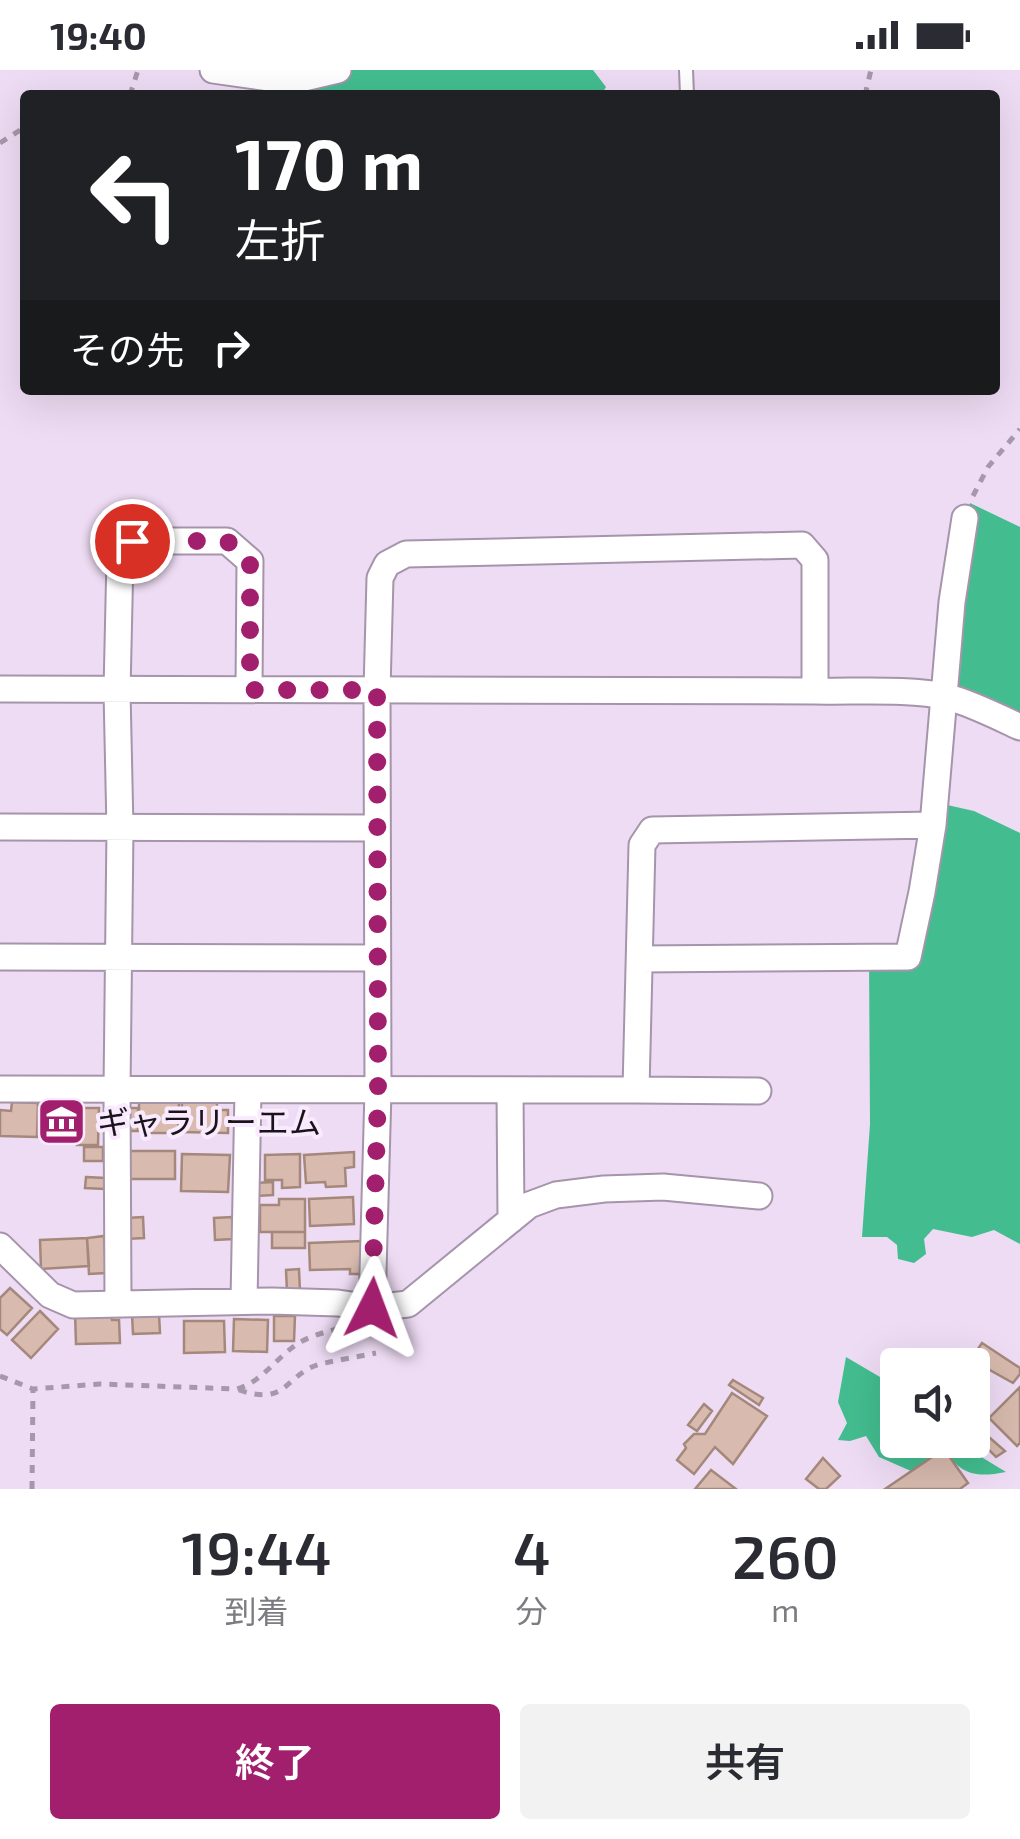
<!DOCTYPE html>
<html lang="ja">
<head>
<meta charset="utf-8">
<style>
	body { margin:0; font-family:"Exo 2","Noto Sans JP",sans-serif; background:#f2f2f3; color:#2b2b33; height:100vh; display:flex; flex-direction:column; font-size:38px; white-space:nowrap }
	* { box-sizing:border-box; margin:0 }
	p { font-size:32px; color:#7c7c81 }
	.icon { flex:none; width:55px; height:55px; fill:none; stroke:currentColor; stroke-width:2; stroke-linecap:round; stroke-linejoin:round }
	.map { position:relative; height:1419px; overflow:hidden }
	.drawer { display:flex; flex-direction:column; background:#fff; flex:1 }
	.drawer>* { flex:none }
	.guide { position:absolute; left:20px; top:20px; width:980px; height:305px; border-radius:10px; box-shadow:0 10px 40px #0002; background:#202124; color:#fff; overflow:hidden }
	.buttons { position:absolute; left:880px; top:1278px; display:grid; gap:20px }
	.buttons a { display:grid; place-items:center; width:110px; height:110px; border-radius:10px; background:#fff; box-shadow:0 10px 40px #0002; font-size:50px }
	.pin { position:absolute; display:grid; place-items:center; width:85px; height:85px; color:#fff; margin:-42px; border:5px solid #fff; border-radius:50%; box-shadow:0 2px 10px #0007 }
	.me { position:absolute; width:110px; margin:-55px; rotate:3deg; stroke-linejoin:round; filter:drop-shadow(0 0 8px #0008) }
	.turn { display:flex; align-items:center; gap:35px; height:210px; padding:0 50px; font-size:45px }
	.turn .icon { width:130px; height:130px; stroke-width:2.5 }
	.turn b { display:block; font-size:70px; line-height:85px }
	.then { display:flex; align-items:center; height:95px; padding:0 50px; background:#0003; gap:20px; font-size:38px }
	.eta { display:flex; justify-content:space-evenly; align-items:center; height:170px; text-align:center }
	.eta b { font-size:60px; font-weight:600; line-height:70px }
	.cta { display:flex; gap:20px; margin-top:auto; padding:20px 50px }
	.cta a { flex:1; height:115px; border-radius:10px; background:#a21f6e; color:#fff; font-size:40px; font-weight:600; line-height:115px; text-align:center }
	.cta a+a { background:#f2f2f3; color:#2b2b33 }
	.status { display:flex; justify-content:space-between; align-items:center; height:70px; padding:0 50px; background:#fff; direction:ltr }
	.status svg { height:28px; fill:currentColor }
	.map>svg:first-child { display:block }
</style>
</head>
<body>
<div class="status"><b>19:40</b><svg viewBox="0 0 49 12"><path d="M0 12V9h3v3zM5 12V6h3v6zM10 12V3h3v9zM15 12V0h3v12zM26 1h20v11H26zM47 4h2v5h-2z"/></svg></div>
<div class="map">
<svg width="1020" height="1419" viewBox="0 0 1020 1419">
	<rect width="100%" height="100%" fill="#eedcf4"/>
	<path fill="#43bd8f" d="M 288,0 L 593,0 L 606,17 L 601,25 L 290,25 L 291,11 Z
		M 970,433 L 1020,457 L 1020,647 L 950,621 L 965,448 Z
		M 934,732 L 974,741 L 1020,763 L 1020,1174 L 994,1160 L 972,1167 L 933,1159 L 924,1169 L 926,1184 L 914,1193 L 898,1189 L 897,1175 L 887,1167 L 862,1167 L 870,1054 L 869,888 L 908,887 Z
		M 846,1287 L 897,1317 L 898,1370 L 971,1370 L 983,1388 L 1006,1402 C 975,1408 962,1405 943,1379 L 911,1401 L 879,1387 L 866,1366 L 850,1371 L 838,1370 L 847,1353 L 838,1332 Z"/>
	<path fill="#d8baae" stroke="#a4887c" stroke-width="2.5" d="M 182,1031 L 217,1032 L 217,1040 L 228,1040 L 228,1063 L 181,1062 Z
		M 12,1032 L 38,1033 L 37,1067 L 0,1066 L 0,1040 L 11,1041 Z
		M 139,1032 L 179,1032 L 178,1063 L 144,1063 L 144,1049 L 139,1049 Z
		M 49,1037 L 77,1038 L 76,1069 L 72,1068 L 72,1072 L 58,1071 L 58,1068 L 48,1067 Z
		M 78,1038 L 99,1038 L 98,1075 L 77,1075 Z
		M 124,1038 L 138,1038 L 138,1061 L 125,1061 Z
		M 84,1077 L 103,1077 L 103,1091 L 84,1091 Z
		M 129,1081 L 175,1081 L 175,1109 L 129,1109 Z
		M 354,1082 L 354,1097 L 345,1098 L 346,1116 L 326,1117 L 325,1112 L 306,1113 L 304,1085 Z
		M 182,1084 L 230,1085 L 228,1122 L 181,1121 Z
		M 300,1084 L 300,1117 L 282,1118 L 282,1110 L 265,1110 L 265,1085 Z
		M 86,1107 L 105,1108 L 104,1119 L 85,1118 Z
		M 273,1112 L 273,1125 L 255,1126 L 255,1113 Z
		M 353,1127 L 354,1154 L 310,1156 L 309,1129 Z
		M 279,1129 L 305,1129 L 305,1162 L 260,1162 L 260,1135 L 279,1135 Z
		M 143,1147 L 144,1168 L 126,1169 L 126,1148 Z
		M 232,1147 L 233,1169 L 215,1170 L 214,1148 Z
		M 272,1162 L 305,1162 L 305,1178 L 272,1178 Z
		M 104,1166 L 106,1203 L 89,1204 L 87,1168 Z
		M 87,1168 L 89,1196 L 41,1199 L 40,1170 Z
		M 362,1171 L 363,1204 L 350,1204 L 350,1199 L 310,1200 L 309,1173 Z
		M 299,1199 L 300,1222 L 287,1222 L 286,1200 Z
		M 10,1218 L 32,1238 L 7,1265 L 0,1259 L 0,1228 Z
		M 40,1241 L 58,1259 L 31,1288 L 12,1270 Z
		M 75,1242 L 111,1245 L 112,1250 L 119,1250 L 120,1273 L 76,1274 Z
		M 132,1244 L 159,1244 L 160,1263 L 133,1264 Z
		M 274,1246 L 295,1246 L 294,1271 L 274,1271 Z
		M 234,1249 L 268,1250 L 267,1282 L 233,1281 Z
		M 184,1251 L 224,1251 L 225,1282 L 184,1283 Z
		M 982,1273 L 1020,1298 L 1020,1304 L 1013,1313 L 986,1298 L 972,1319 L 972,1295 L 967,1295 Z
		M 733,1310 L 763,1328 L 759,1335 L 729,1315 Z
		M 1020,1317 L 1020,1373 L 1017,1376 L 989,1348 Z
		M 732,1323 L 767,1346 L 733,1394 L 715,1377 L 694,1404 L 677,1390 L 686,1378 L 684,1374 L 694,1364 L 705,1364 Z
		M 704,1334 L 712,1341 L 697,1361 L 688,1355 Z
		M 982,1361 L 1005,1381 L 996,1387 L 976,1367 Z
		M 944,1379 L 968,1413 L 960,1419 L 885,1419 Z
		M 823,1388 L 840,1406 L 826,1419 L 819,1419 L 806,1409 Z
		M 711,1400 L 736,1419 L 695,1419 Z"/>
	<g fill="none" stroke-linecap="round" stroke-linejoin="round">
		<defs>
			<path id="service" d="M 686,0 L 687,25"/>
			<path id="minor" d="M 213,0 L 291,11 L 338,0
				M 0,619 L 815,621 C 855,622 910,618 948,627 C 973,634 996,646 1020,657
				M 0,757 L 377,758
				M 0,887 L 377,888
				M 640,889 L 908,887 L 922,822 L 933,755 L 952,532 L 965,448
				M 0,1019 L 636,1020 L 642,775 L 652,760 L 933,755
				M 636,1020 L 758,1021
				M 510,1021 L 511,1150
				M 0,1176 L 50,1225 L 73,1235 L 272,1231 L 338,1233 L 372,1238 L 378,1021 L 377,620 L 380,508 L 387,494 L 406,484 L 802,475 L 815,490 L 815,621
				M 244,1231 L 248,1020
				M 118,1233 L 117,1020 L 120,759 L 117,621 L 120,487 L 132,471 L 227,471 L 250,491 L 249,619
				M 372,1238 L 408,1234 L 529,1135 L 556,1125 L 604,1119 L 663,1117 L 759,1126"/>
		</defs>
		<use href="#service" stroke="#a694ab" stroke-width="16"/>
		<use href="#minor" stroke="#a694ab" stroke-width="29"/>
		<path stroke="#a698ab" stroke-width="5" stroke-dasharray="8 8" stroke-linecap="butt" d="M 130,25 L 138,0
			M 865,25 L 871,0
			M 0,73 L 25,57
			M 973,426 L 988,397 L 1020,359
			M 0,1306 L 33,1319 L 100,1314 L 237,1319 C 261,1312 274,1291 293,1277 C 306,1267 322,1263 337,1259
			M 239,1320 C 288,1337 285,1304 320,1294 C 338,1290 357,1287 376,1283
			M 32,1419 L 33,1319"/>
		<use href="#service" stroke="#fff" stroke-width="12"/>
		<use href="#minor" stroke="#fff" stroke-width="25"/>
	</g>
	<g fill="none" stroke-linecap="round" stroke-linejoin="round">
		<path stroke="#a21f6e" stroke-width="18" stroke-dasharray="0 32.4" d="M 132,471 L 227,471 L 250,491 L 250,620 L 377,620 L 378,1021 L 372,1238"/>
	</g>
	<defs>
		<symbol id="museum-square" viewBox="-11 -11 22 22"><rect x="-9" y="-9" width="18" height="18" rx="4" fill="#a21f6e" stroke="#f9eafe"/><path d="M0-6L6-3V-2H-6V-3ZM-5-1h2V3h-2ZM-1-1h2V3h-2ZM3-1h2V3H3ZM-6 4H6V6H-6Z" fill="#fff"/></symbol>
	</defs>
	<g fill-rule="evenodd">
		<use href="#museum-square" x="34" y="1024" width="55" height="55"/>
	</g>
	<g text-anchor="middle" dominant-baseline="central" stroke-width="8" stroke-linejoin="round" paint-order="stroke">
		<g font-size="32" fill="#1a131c" stroke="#f9eafe" text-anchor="start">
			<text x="97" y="1051">ギャラリーエム</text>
		</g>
	</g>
</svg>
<div class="buttons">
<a><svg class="icon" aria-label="sound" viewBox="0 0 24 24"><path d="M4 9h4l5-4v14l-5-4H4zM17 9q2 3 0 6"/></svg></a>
</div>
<div class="pin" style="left:132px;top:471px;background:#d93025"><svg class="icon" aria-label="arrive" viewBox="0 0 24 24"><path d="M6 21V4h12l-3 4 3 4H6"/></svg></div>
<svg class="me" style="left:372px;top:1238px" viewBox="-20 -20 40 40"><path d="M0-17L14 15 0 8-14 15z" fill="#a21f6e" stroke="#fff" stroke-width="4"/></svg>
<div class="guide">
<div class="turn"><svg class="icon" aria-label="left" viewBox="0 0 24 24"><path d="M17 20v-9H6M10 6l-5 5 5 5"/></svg><div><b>170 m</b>左折</div></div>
<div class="then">その先<svg class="icon" aria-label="right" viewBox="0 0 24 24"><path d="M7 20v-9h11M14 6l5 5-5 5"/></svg></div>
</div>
</div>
<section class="drawer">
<div class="eta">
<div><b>19:44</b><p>到着</p></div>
<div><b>4</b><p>分</p></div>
<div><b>260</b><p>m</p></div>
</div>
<div class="cta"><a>終了</a><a>共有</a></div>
</section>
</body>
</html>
